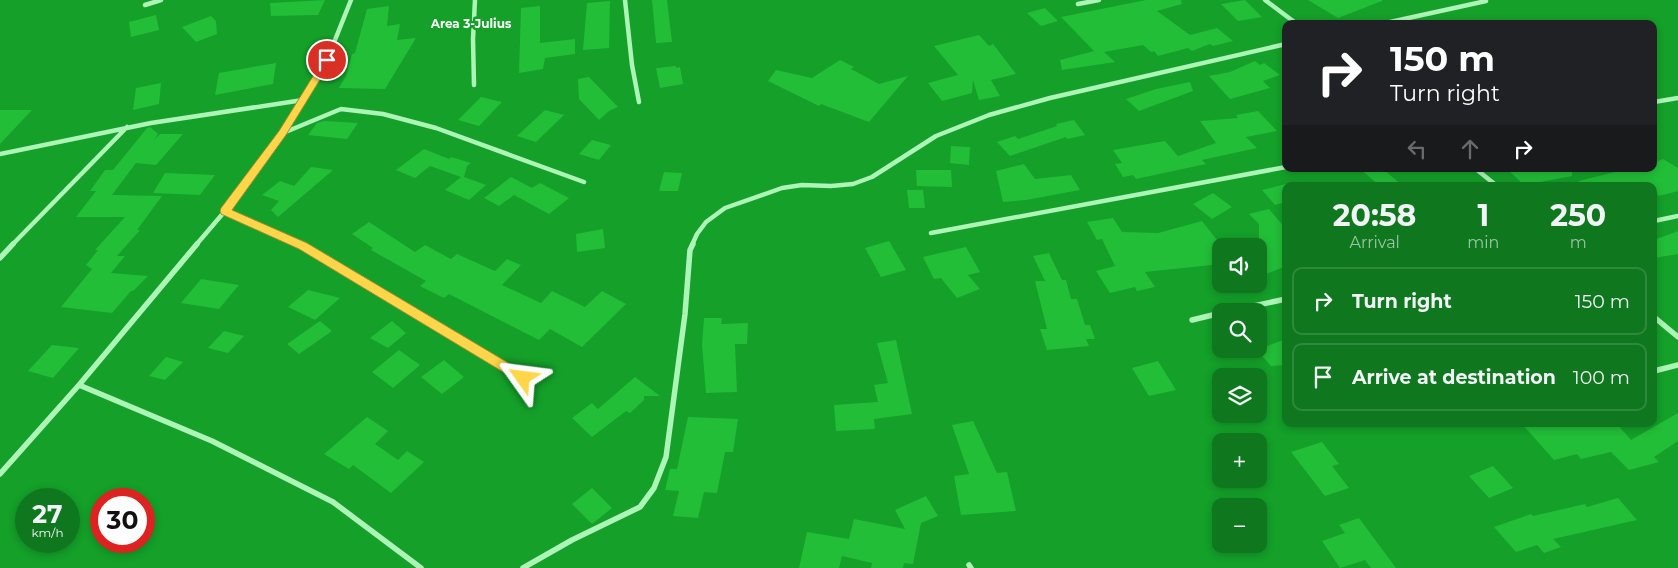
<!DOCTYPE html>
<html lang="en">
<head>
<meta charset="utf-8">
<style>
	body { margin:0; font-family:Montserrat,sans-serif; background:#187d28; color:#f1f3f6; height:100vh; display:flex; flex-direction:column; font-size:19px; white-space:nowrap }
	* { box-sizing:border-box; margin:0 }
	p { font-size:16px; color:#9bc4a4 }
	.icon { flex:none; width:28px; height:28px; fill:none; stroke:currentColor; stroke-width:2; stroke-linecap:round; stroke-linejoin:round }
	.map { position:relative; flex:1; overflow:hidden }
	.drawer { position:absolute; left:1282px; top:182px; width:375px; height:245px; display:flex; flex-direction:column; background:#0f781f; border-radius:10px; box-shadow:0 2px 8px #0003 }
	.drawer>* { flex:none }
	.guide { position:absolute; left:1282px; top:20px; width:375px; height:152px; border-radius:10px; box-shadow:0 2px 8px #0003; background:#202124; color:#fff; overflow:hidden }
	.tools { position:absolute; left:1212px; top:238px; display:grid; gap:10px }
	.tools a { display:grid; place-items:center; width:55px; height:55px; border-radius:10px; background:#0f781f; box-shadow:0 2px 8px #0003; font-size:25px }
	.speed { position:absolute; left:15px; top:488px; display:flex; gap:10px; font-size:25px; font-weight:700; text-align:center }
	.speed>* { display:grid; place-content:center; width:65px; height:65px; border-radius:50%; background:#0f781f; box-shadow:0 2px 8px #0003; line-height:1 }
	.speed small { font-size:12px; font-weight:400 }
	.speed .limit { border:8px solid #d22; background:#fff; color:#111 }
	.pin { position:absolute; display:grid; place-items:center; width:42px; height:42px; color:#fff; margin:-21px; border:2px solid #fff; border-radius:50%; box-shadow:0 1px 5px #0007 }
	.me { position:absolute; width:55px; margin:-28px; rotate:301deg; stroke-linejoin:round; filter:drop-shadow(0 0 4px #0008) }
	.turn { display:flex; align-items:center; gap:18px; height:105px; padding:0 25px; font-size:22px }
	.turn .icon { width:65px; height:65px; stroke-width:2.5 }
	.turn b { display:block; font-size:35px; line-height:42px }
	.lanes { display:flex; align-items:center; height:48px; padding:0 25px; background:#0003; justify-content:center; gap:25px; direction:ltr }
	.lanes .off { opacity:.35 }
	.eta { display:flex; justify-content:space-evenly; align-items:center; height:85px; text-align:center }
	.eta b { font-size:30px; font-weight:700; line-height:35px }
	ul { padding:0; list-style:none }
	li { display:flex; align-items:center; gap:15px; height:68px; margin:0 10px 8px; padding:0 15px; border:2px solid #2f893d; border-radius:10px }
	li div { flex:1 }
	li b { display:block; font-size:19px }
	li em { font-style:normal }
	.map>svg:first-child { display:block }
</style>
</head>
<body>
<div class="map">
<svg width="1678" height="568" viewBox="0 0 1678 568">
	<rect width="100%" height="100%" fill="#14a029"/>
	<path fill="#22be38" d="M 325,0 L 318,15 L 271,16 L 270,3 Z
		M 652,0 L 667,0 L 672,42 L 656,43 Z
		M 1146,0 L 1181,0 L 1182,4 L 1157,11 L 1190,35 L 1217,28 L 1233,41 L 1213,46 L 1210,44 L 1192,51 L 1188,48 L 1158,56 L 1154,51 L 1151,52 L 1143,45 L 1104,52 L 1115,62 L 1062,70 L 1060,60 L 1094,51 L 1061,17 Z
		M 1245,0 L 1262,17 L 1238,21 L 1221,4 Z
		M 1308,0 L 1382,0 L 1382,1 L 1338,18 Z
		M 610,1 L 609,48 L 583,50 L 587,3 Z
		M 389,6 L 387,26 L 400,24 L 397,40 L 416,38 L 385,89 L 339,88 L 346,76 L 352,54 L 355,53 L 367,9 Z
		M 540,6 L 540,43 L 575,39 L 575,54 L 545,58 L 543,69 L 519,73 L 521,8 Z
		M 1045,8 L 1058,21 L 1041,26 L 1027,13 Z
		M 156,15 L 159,30 L 131,37 L 129,22 Z
		M 211,16 L 216,21 L 217,34 L 196,42 L 182,27 Z
		M 979,35 L 989,46 L 993,44 L 1016,74 L 991,80 L 1000,96 L 979,100 L 973,80 L 972,93 L 942,101 L 928,83 L 958,75 L 934,46 Z
		M 840,60 L 854,67 L 851,69 L 879,84 L 908,76 L 869,122 L 821,104 L 819,106 L 768,81 L 776,70 L 812,78 Z
		M 1255,61 L 1260,65 L 1264,63 L 1280,75 L 1263,81 L 1270,88 L 1230,99 L 1209,76 L 1230,72 Z
		M 276,63 L 273,84 L 215,95 L 219,73 Z
		M 676,66 L 676,68 L 680,67 L 683,84 L 660,88 L 656,68 Z
		M 589,77 L 618,107 L 609,111 L 599,120 L 579,99 L 578,79 Z
		M 1190,82 L 1193,91 L 1139,111 L 1126,99 L 1156,89 Z
		M 161,83 L 159,104 L 133,110 L 136,88 Z
		M 481,97 L 502,102 L 479,126 L 458,120 Z
		M 0,110 L 32,110 L 0,144 Z
		M 545,110 L 564,115 L 536,142 L 517,136 Z
		M 1258,111 L 1277,131 L 1246,137 L 1257,148 L 1202,160 L 1206,164 L 1136,179 L 1133,175 L 1123,177 L 1115,164 L 1122,163 L 1113,150 L 1165,141 L 1178,156 L 1216,143 L 1200,121 L 1238,118 L 1236,115 Z
		M 1074,120 L 1085,135 L 1067,139 L 1066,137 L 1010,156 L 997,142 L 1015,136 L 1018,139 L 1057,126 L 1056,124 Z
		M 324,121 L 358,123 L 347,139 L 308,135 L 317,123 Z
		M 150,127 L 158,134 L 154,140 L 160,134 L 183,134 L 156,165 L 136,163 L 112,195 L 162,196 L 137,230 L 140,230 L 117,256 L 125,256 L 111,273 L 148,276 L 133,291 L 131,291 L 112,313 L 61,307 L 92,269 L 86,265 L 98,250 L 95,250 L 125,217 L 76,217 L 96,191 L 90,191 L 105,170 L 113,170 L 147,128 Z
		M 592,140 L 611,145 L 599,160 L 579,154 Z
		M 951,146 L 970,147 L 969,165 L 950,163 Z
		M 424,149 L 449,159 L 451,157 L 471,163 L 467,166 L 464,177 L 486,185 L 469,200 L 445,190 L 461,177 L 430,166 L 415,178 L 396,170 Z
		M 1663,159 L 1678,168 L 1678,191 L 1659,196 L 1654,192 L 1654,186 L 1580,186 L 1579,181 L 1627,169 L 1654,169 L 1654,163 Z
		M 1024,164 L 1035,179 L 1071,175 L 1080,190 L 1026,200 L 1003,202 L 996,171 Z
		M 311,167 L 333,170 L 278,217 L 271,210 L 279,201 L 262,195 L 280,181 L 294,186 Z
		M 1360,169 L 1383,169 L 1403,186 L 1380,186 Z
		M 1507,169 L 1572,169 L 1572,176 L 1524,185 Z
		M 916,170 L 951,170 L 952,187 L 917,186 Z
		M 664,172 L 682,173 L 678,191 L 659,191 Z
		M 165,173 L 215,175 L 200,195 L 153,193 Z
		M 511,177 L 532,188 L 540,183 L 569,198 L 549,214 L 514,195 L 499,206 L 484,198 Z
		M 1286,184 L 1286,202 L 1275,205 L 1262,190 Z
		M 907,190 L 923,190 L 925,208 L 909,208 Z
		M 1213,193 L 1232,207 L 1212,219 L 1193,204 Z
		M 1269,209 L 1286,229 L 1286,266 L 1259,277 L 1259,224 L 1249,214 Z
		M 1113,218 L 1122,232 L 1158,233 L 1202,221 L 1221,245 L 1221,264 L 1145,272 L 1155,287 L 1137,291 L 1135,287 L 1110,293 L 1096,271 L 1115,266 L 1102,239 L 1097,240 L 1087,222 Z
		M 369,222 L 415,252 L 425,245 L 451,259 L 457,254 L 495,271 L 507,259 L 521,265 L 502,285 L 541,303 L 552,291 L 585,307 L 602,291 L 626,304 L 582,347 L 550,329 L 539,340 L 449,294 L 444,298 L 420,286 L 426,281 L 371,250 L 373,248 L 352,234 Z
		M 603,229 L 605,248 L 577,252 L 576,234 Z
		M 1678,231 L 1678,254 L 1654,258 L 1654,240 Z
		M 889,241 L 906,270 L 881,277 L 865,248 Z
		M 966,247 L 980,272 L 968,275 L 980,289 L 957,298 L 941,278 L 934,279 L 923,257 Z
		M 1049,253 L 1062,280 L 1066,280 L 1071,299 L 1077,299 L 1085,325 L 1090,325 L 1095,339 L 1086,339 L 1089,346 L 1047,350 L 1040,329 L 1047,329 L 1035,281 L 1045,281 L 1033,256 Z
		M 201,279 L 239,285 L 219,309 L 181,303 Z
		M 308,290 L 340,298 L 315,320 L 288,307 Z
		M 704,318 L 722,318 L 721,324 L 748,323 L 747,344 L 735,344 L 737,392 L 706,393 L 702,345 Z
		M 320,321 L 332,331 L 299,354 L 287,344 Z
		M 392,321 L 406,333 L 388,348 L 370,338 Z
		M 224,331 L 244,336 L 228,353 L 208,348 Z
		M 1286,339 L 1286,365 L 1271,366 L 1257,350 Z
		M 896,340 L 912,414 L 874,419 L 875,429 L 836,431 L 834,405 L 878,402 L 874,385 L 888,383 L 877,343 Z
		M 52,345 L 79,348 L 53,378 L 28,371 Z
		M 399,350 L 420,365 L 393,388 L 372,372 Z
		M 166,357 L 183,362 L 165,380 L 149,376 Z
		M 444,360 L 464,377 L 442,394 L 421,377 Z
		M 1158,361 L 1176,390 L 1149,396 L 1132,368 Z
		M 635,377 L 660,396 L 644,396 L 644,400 L 630,413 L 626,411 L 592,437 L 572,418 L 592,403 L 598,409 Z
		M 1678,413 L 1678,441 L 1654,457 L 1659,462 L 1629,470 L 1611,452 L 1581,459 L 1577,454 L 1554,460 L 1522,424 L 1617,424 L 1631,440 Z
		M 367,417 L 388,431 L 375,444 L 398,460 L 407,451 L 424,462 L 391,493 L 353,465 L 349,469 L 324,454 Z
		M 688,417 L 738,419 L 733,452 L 725,452 L 717,493 L 704,492 L 698,518 L 673,516 L 679,491 L 665,490 L 670,469 L 677,469 Z
		M 973,421 L 997,473 L 1007,472 L 1016,511 L 961,515 L 954,476 L 969,474 L 952,425 Z
		M 1322,442 L 1339,464 L 1332,466 L 1349,488 L 1325,496 L 1291,452 Z
		M 1493,466 L 1513,488 L 1489,498 L 1469,476 Z
		M 592,488 L 612,508 L 592,524 L 572,504 Z
		M 926,496 L 938,516 L 921,523 L 913,564 L 904,563 L 903,568 L 871,568 L 872,563 L 842,556 L 839,568 L 799,568 L 807,532 L 849,539 L 854,519 L 905,529 L 895,510 Z
		M 1618,498 L 1637,520 L 1553,539 L 1561,547 L 1544,553 L 1537,545 L 1516,552 L 1494,527 L 1531,514 L 1533,516 L 1585,504 L 1587,507 Z
		M 1359,518 L 1396,568 L 1371,568 L 1365,560 L 1340,568 L 1322,541 L 1345,533 L 1339,525 Z"/>
	<g fill="none" stroke-linecap="round" stroke-linejoin="round">
		<path stroke="#adf4b7" stroke-width="4.5" d="M 625,0 L 632,65 L 639,102
			M 1265,0 L 1297,24
			M 1078,4 L 1099,0
			M 145,5 L 161,0
			M 1381,24 L 1486,1
			M 474,85 L 473,39 L 475,0
			M 1654,102 L 1678,98
			M 283,133 L 341,109 L 383,114 L 436,128 L 584,182
			M 0,154 L 151,123 L 303,100
			M 1476,169 L 1497,186
			M 225,211 L 302,245
			M 1654,221 L 1678,216
			M 931,233 L 1286,167
			M 12,245 L 127,127
			M 196,245 L 225,211 L 282,133 L 327,60 L 351,0
			M 692,245 L 697,234 L 706,222 L 725,208 L 782,188 L 802,185 L 831,186 L 853,184 L 872,177 L 936,136 L 989,115 L 1050,98 L 1286,44"/>
		<path stroke="#adf4b7" stroke-width="5.5" d="M 299,244 L 523,378
			M 0,258 L 13,244
			M 1230,311 L 1286,299
			M 1654,317 L 1678,337
			M 1192,320 L 1221,313
			M 1654,371 L 1678,365
			M 79,385 L 212,441 L 333,502 L 421,568
			M 0,474 L 79,385 L 197,244
			M 969,565 L 971,568
			M 523,568 L 572,540 L 640,507 L 654,488 L 666,457 L 685,314 L 690,250 L 693,244"/>
	</g>
	<path fill="#ffd54a" stroke="#a68a30" d="M 327,57 L 332,60 L 286,135 L 232,210 L 307,243 L 527,374 L 529,378 L 527,381 L 518,381 L 299,249 L 221,214 L 220,211 L 221,208 L 279,131 L 323,60 Z"/>
	<g text-anchor="middle" dominant-baseline="central" stroke-width="5" stroke-linejoin="round" paint-order="stroke">
		<g font-size="12" font-weight="bold" fill="#fff" stroke="#14a029">
			<text x="471" y="23">Area 3-Julius</text>
		</g>
	</g>
</svg>
<div class="tools">
<a><svg class="icon" aria-label="sound" viewBox="0 0 24 24"><path d="M4 9h4l5-4v14l-5-4H4zM17 9q2 3 0 6"/></svg></a>
<a><svg class="icon" aria-label="search" viewBox="0 0 24 24"><circle cx="10" cy="10" r="6"/><path d="M15 15l6 6"/></svg></a>
<a><svg class="icon" aria-label="layers" viewBox="0 0 24 24"><path d="M12 4l9 5-9 5-9-5zM3 14l9 5 9-5"/></svg></a>
<a>+</a>
<a>−</a>
</div>
<div class="speed"><div>27<small>km/h</small></div><div class="limit">30</div></div>
<div class="pin" style="left:327px;top:60px;background:#d93025"><svg class="icon" aria-label="arrive" viewBox="0 0 24 24"><path d="M6 21V4h12l-3 4 3 4H6"/></svg></div>
<svg class="me" style="left:523px;top:378px" viewBox="-20 -20 40 40"><path d="M0-17L14 15 0 8-14 15z" fill="#ffd54a" stroke="#fff" stroke-width="4"/></svg>
<div class="guide">
<div class="turn"><svg class="icon" aria-label="right" viewBox="0 0 24 24"><path d="M7 20v-9h11M14 6l5 5-5 5"/></svg><div><b>150 m</b>Turn right</div></div>
<div class="lanes"><svg class="icon off" aria-label="left" viewBox="0 0 24 24"><path d="M17 20v-9H6M10 6l-5 5 5 5"/></svg><svg class="icon off" aria-label="ahead" viewBox="0 0 24 24"><path d="M12 20V5M6 11l6-6 6 6"/></svg><svg class="icon" aria-label="right" viewBox="0 0 24 24"><path d="M7 20v-9h11M14 6l5 5-5 5"/></svg></div>
</div>
<section class="drawer">
<div class="eta">
<div><b>20:58</b><p>Arrival</p></div>
<div><b>1</b><p>min</p></div>
<div><b>250</b><p>m</p></div>
</div>
<ul>
<li><svg class="icon" aria-label="right" viewBox="0 0 24 24"><path d="M7 20v-9h11M14 6l5 5-5 5"/></svg><div><b>Turn right</b></div><em>150 m</em></li>
<li><svg class="icon" aria-label="arrive" viewBox="0 0 24 24"><path d="M6 21V4h12l-3 4 3 4H6"/></svg><div><b>Arrive at destination</b></div><em>100 m</em></li>
</ul>
</section>
</div>
</body>
</html>
